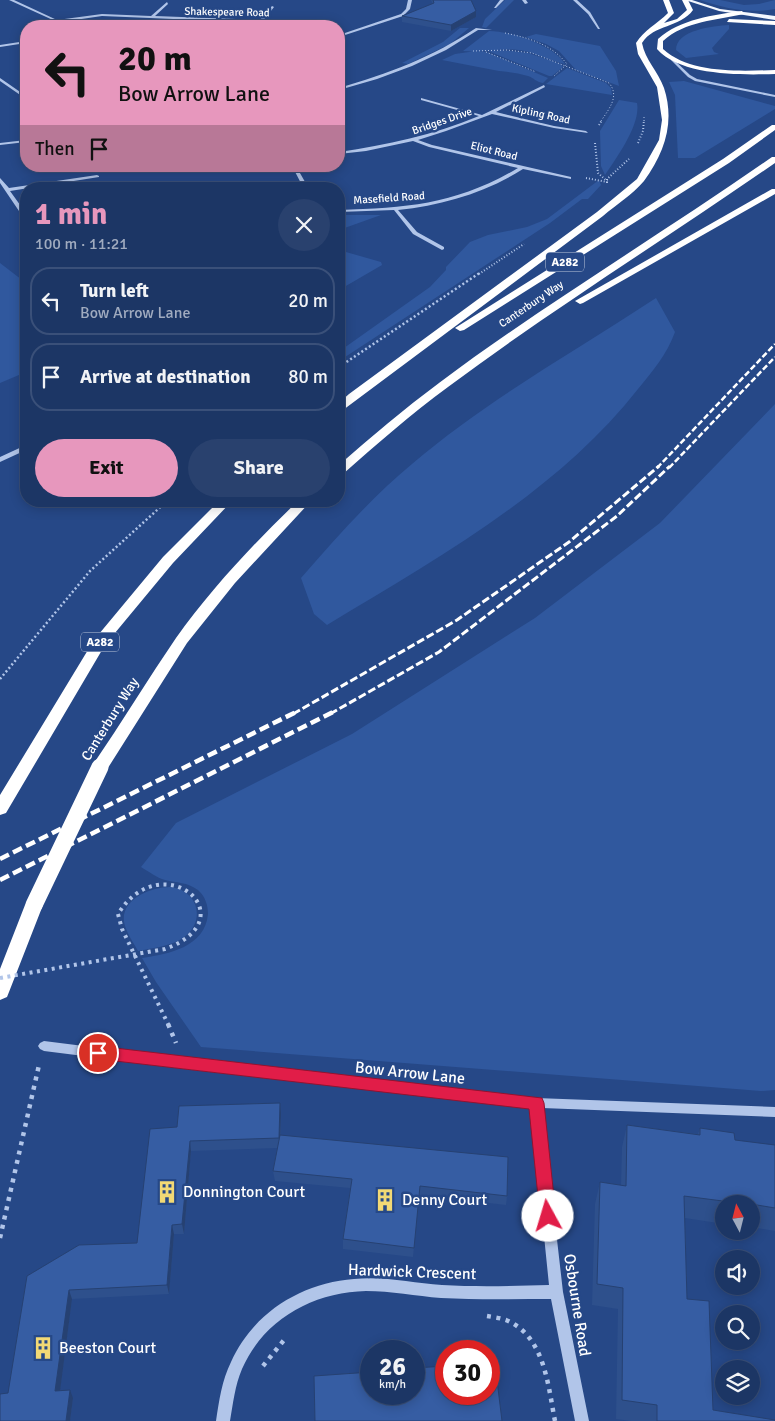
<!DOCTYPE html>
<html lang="en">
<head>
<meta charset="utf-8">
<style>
	body { margin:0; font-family:Signika,sans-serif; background:#29416e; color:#f1f3f6; height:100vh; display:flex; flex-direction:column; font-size:19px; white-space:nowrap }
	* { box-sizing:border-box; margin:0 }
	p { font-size:16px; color:#a0abbf }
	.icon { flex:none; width:28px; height:28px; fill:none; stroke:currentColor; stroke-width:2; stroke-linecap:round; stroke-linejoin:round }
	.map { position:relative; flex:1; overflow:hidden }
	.sheet { position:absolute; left:20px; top:182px; width:325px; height:325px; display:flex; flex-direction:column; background:#1c3665; border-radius:20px; box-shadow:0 2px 12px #0003,0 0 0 1px #3a5079 }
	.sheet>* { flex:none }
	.guide { position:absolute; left:20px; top:20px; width:325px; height:152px; border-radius:20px; box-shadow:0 2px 12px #0003,0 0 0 1px #3a5079; background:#e797bd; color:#111; overflow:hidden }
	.needle { width:32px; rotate:353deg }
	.controls { position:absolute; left:715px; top:1195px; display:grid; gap:10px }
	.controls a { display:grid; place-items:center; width:45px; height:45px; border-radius:50%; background:#1c3665; box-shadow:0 2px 12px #0003,0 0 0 1px #3a5079; font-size:25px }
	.speed { position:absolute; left:360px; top:1340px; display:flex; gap:10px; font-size:25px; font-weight:700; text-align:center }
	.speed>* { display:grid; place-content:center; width:65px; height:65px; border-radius:50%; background:#1c3665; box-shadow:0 2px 12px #0003,0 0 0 1px #3a5079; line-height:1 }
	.speed small { font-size:12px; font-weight:400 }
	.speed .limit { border:8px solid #d22; background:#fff; color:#111 }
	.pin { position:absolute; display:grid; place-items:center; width:42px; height:42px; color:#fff; margin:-21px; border:2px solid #fff; border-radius:50%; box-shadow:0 1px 5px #0007 }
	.me { position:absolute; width:55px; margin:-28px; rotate:354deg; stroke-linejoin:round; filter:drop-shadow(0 0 4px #0008) }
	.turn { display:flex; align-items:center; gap:18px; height:105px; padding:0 15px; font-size:22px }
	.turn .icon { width:65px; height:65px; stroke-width:2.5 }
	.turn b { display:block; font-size:35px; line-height:42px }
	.then { display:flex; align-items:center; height:48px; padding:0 15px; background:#0003; gap:10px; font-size:19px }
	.round { display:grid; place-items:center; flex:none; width:52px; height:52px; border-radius:26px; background:#29416e }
	.head { display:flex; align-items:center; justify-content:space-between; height:85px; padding:0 15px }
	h1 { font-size:30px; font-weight:800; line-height:38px; color:#e797bd }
	.button { display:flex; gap:10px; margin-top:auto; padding:10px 15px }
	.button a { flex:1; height:58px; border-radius:30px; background:#e797bd; color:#111; font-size:20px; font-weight:800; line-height:58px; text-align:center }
	.button a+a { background:#29416e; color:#f1f3f6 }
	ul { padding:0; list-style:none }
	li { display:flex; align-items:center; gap:15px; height:68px; margin:0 10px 8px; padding:0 5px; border:2px solid #3a5079; border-radius:20px }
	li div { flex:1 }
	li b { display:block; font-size:19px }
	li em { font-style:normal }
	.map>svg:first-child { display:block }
</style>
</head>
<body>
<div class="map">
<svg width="775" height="1421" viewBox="0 0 775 1421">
	<rect width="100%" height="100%" fill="#264887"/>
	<path fill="#30589e" d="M 505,0 L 514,0 L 486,28 L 482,27 L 485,19 Z
		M 700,0 L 720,0 L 744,5 L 759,4 L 775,0 L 775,9 C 749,14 724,8 700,0 Z
		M 729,25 L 729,29 L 712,48 L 714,52 L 719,54 L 686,58 L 676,50 C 676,30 713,26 729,25 Z
		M 460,28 L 469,28 L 450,44 L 408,64 L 402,63 L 443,42 Z
		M 489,31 C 510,31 554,45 565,64 C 549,61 535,52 519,50 C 500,48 481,53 463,51 Z
		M 536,34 L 600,46 L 616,71 L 619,86 L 576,70 L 559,51 L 546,44 L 526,37 Z
		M 501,50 L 528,53 L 561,64 L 563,67 L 552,76 L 549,76 L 488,51 Z
		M 476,51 L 486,52 L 548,78 L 543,83 C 536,82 534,78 528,76 C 518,73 509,72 499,71 L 442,60 L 455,54 Z
		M 567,68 L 606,83 L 611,88 L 612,95 L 546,84 Z
		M 684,81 L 775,106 L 775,109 L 695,158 L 678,158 L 675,95 L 669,82 Z
		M 619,100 L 637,103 C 641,124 617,157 605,175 L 601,166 L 600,131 Z
		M 599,180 L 601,185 L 588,199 L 582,199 L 550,223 L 339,361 L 339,353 L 344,348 L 430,287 L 446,270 L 446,267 L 470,242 L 488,235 L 527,227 L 547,219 Z
		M 339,215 L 381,215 L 339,230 Z
		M 339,250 L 381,262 L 382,265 L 339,290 Z
		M 0,263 L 26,283 L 26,372 L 0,383 Z
		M 656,298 L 675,332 C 667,354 653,371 638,389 C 557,492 438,558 327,625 L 314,614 L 301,578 C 336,538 371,498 412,464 C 487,400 574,352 656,298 Z
		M 775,404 L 775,1090 L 761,1091 L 201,1047 L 156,982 L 142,958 C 169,954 205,947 208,914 C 208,905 205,896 198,890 C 187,882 177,883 165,880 C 157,878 148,871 141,867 L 176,823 L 352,734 L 535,618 L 660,523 Z
		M 170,887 C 198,890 207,921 183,938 C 171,946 153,948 138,951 C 133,942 126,932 124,922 C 121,899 151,887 170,887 Z"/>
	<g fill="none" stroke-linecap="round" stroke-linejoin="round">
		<path stroke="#b1c5e9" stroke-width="1" stroke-dasharray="1 2" stroke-linecap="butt" d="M 505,33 C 529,38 551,44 567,64 L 553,77
			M 473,51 L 507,50 L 532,53 L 609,83 C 620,96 609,109 601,121
			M 486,52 L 536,72
			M 644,121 L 644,115"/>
		<path stroke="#b1c5e9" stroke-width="2" stroke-dasharray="1 2" stroke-linecap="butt" d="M 599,125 L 602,120
			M 595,143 L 598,173 L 608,182
			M 638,143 L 643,131 L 644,120
			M 586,178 L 607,182
			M 607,183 L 607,179 L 629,159
			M 479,274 L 524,244"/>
		<path stroke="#b1c5e9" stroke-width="2.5" stroke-dasharray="2 2.5" stroke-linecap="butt" d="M 339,367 L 481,272
			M 0,679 L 90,571 L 167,501"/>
		<path stroke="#b1c5e9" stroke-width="4" stroke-dasharray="3 4.5" stroke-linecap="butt" d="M 118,914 L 122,929 L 169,1026"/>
		<path stroke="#b1c5e9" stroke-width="4.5" stroke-dasharray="4 5.5" stroke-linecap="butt" d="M 168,1024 L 176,1043
			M 0,1238 L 39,1065
			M 487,1316 C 493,1317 500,1318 506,1320 C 545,1336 548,1386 555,1421
			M 263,1366 L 284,1340"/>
		<path fill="#b1c5e9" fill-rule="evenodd" d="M 9,0 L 14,0 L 57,20 L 102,14 L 151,16 L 167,2 L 168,4 L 155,16 L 260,20 L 272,6 L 274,7 L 264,20 L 339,26 L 102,16 L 61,22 L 70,26 L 66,26 Z
			M 408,0 L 412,0 L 410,9 L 403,16 L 339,37 L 339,35 L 401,14 L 406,9 Z
			M 500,0 L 504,0 L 496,8 L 494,8 Z
			M 522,0 L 526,0 L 528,3 L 525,4 Z
			M 573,0 L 577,0 L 590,12 L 600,29 L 598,29 L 588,14 Z
			M 476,28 L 492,30 L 478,30 L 446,50 L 412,66 L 377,79 L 339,90 L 339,88 C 387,74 433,57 476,28 Z
			M 26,41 L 26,43 L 0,47 L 0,45 Z
			M 672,58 L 690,75 L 697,79 L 775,95 L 775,97 L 695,81 L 688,77 L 671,60 Z
			M 0,78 L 26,96 L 26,99 L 0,81 Z
			M 544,85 L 545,87 L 496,112 L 554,126 L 586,131 L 588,133 L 554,128 L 492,114 L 446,131 L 418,140 L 432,145 L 571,177 L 571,179 L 523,169 C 485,193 443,205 398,210 L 417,232 L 444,247 L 444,249 L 442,250 L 413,234 L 394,210 L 339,212 L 339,210 C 409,208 457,204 518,168 L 429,147 L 413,141 L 366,151 L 339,154 L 339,152 C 387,145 433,135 479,116 L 421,100 L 421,98 L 482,115 Z
			M 26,140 L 26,142 L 0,145 L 0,143 Z
			M 292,166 L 296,166 L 309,189 L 304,189 Z
			M 97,175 L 99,176 L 99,177 L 10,191 L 23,209 L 26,211 L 26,214 L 19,211 L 0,183 L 0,178 L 9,188 Z
			M 26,445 L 26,450 L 0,462 L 0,457 Z
			M 44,1041 L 187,1059 L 536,1098 L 775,1107 L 775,1117 L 542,1108 L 563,1292 L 589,1421 L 575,1421 L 551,1299 C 514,1299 478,1300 441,1298 C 416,1296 391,1291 366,1291 C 313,1292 263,1320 242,1369 C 235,1385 233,1404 230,1421 L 216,1421 C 219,1401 222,1380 231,1362 C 253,1313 301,1283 354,1279 C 384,1276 413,1283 442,1285 C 477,1287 513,1286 549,1285 L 531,1108 L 187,1069 L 44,1051 L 40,1049 L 38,1046 L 40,1043 Z"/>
		<path fill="#f3f7fe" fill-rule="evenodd" d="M 685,0 L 692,0 L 720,9 L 775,16 L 775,20 L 719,11 Z"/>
		<path fill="#fff" fill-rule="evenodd" d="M 663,0 L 669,0 L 674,13 L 664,23 L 677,19 L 687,10 L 682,0 L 688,0 L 693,10 C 680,28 654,24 642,43 C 645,60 658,71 664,88 C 675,122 665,152 644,181 C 633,194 616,205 603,216 L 343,410 L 339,411 L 339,403 L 349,394 L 597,212 L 637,179 L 659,140 L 662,120 L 657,87 L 638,54 L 636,43 C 644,30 657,24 668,13 Z
			M 742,11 L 744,14 C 717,20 685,21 663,41 L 663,49 C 690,74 740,71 775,70 L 775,74 C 741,75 681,76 657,49 L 658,39 C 680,19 714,15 742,11 Z
			M 729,19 L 775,21 L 775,25 L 727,22 Z
			M 772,125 L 775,125 L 775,130 L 729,163 L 464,330 L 460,331 L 455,328 L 723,159 Z
			M 772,157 L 775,157 L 775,163 C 667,238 554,308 448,387 C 411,414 377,444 343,474 L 339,475 L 339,465 C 371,437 404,409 439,383 C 546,303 662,234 772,157 Z
			M 772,189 L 775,189 L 775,194 L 583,303 L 580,304 L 575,301 Z
			M 219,501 L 232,501 L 173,563 L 105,645 L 6,813 L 0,815 L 0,795 L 94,640 L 163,557 Z
			M 298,501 L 311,501 L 235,583 L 187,643 L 106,771 L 100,773 L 94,771 L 92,767 L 94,763 C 122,722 148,679 176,638 C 211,589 254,543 298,501 Z
			M 34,898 L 40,900 L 43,905 L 9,992 L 7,997 L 0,1000 L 0,969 L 25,905 L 28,900 Z"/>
		<path stroke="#fff" stroke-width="2.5" stroke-dasharray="6 2.5" stroke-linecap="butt" d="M 657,468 L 775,344
			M 669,468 L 775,357"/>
		<path stroke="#fff" stroke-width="3" stroke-dasharray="8 3" stroke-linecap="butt" d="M 293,714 L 457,620 L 569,542 L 659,466
			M 330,714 L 439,652 L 617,516 L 670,466"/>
		<path stroke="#fff" stroke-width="4.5" stroke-dasharray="10 4.5" stroke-linecap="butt" d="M 0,859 L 296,712
			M 0,880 L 333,712"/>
		<path stroke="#b1c5e9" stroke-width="4" stroke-dasharray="3 4.5" stroke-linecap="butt" d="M 0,978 L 165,949 C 250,918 162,843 118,914"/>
		<path stroke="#fff" stroke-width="17" d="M 34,905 L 100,767"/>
	</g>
	<path fill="#2e508c" d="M 431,0 L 471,0 L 476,11 L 476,17 L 451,31 L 402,22 L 402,16 L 433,4 Z
		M 280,1103 L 281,1113 L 281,1135 L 507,1196 L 506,1205 L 419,1195 L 413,1257 L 343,1249 L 343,1239 L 350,1188 L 275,1181 L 273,1171 L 277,1148 L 191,1151 L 184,1234 L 174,1234 L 169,1294 L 72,1299 L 60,1390 L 73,1398 L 70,1421 L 0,1421 L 8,1393 L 27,1276 L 137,1243 L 177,1127 Z
		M 627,1125 L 698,1134 L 700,1128 L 735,1140 L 775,1145 L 775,1231 L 751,1227 L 751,1204 L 724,1204 L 724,1224 L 685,1218 L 687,1299 L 713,1410 L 775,1421 L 631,1421 L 616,1419 L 618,1309 L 592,1305 L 595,1204 L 600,1182 L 621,1185 L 622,1147 Z"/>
	<path fill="#264172" d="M 476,11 L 476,17 L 451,31 L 451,25 Z
		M 280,1103 L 281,1113 L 280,1148 L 279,1138 Z
		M 190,1141 L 191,1151 L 184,1234 L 182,1224 Z
		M 172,1225 L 174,1234 L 169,1294 L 167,1285 Z
		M 69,1290 L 72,1299 L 59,1399 L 55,1391 Z
		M 70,1390 L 73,1398 L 70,1421 L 66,1421 Z"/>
	<path fill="#365da3" stroke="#264172" d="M 433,0 L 471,0 L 476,11 L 451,25 L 402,16 L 434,3 Z
		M 280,1103 L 279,1138 L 190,1141 L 182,1224 L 172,1225 L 167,1285 L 69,1290 L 55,1391 L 70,1390 L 66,1421 L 0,1421 L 0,1394 L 8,1393 L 27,1276 L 79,1245 L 137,1243 L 150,1129 L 177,1127 L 179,1106 Z
		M 627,1125 L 700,1135 L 700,1128 L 734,1133 L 735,1140 L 775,1145 L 775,1208 L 751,1204 L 746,1204 L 684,1196 L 687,1299 L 709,1301 L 713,1410 L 775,1420 L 775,1421 L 657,1421 L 657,1405 L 622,1400 L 623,1288 L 597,1284 L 600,1182 L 626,1186 Z
		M 280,1135 L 508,1157 L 507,1196 L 420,1186 L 414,1248 L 343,1239 L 352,1179 L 273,1171 Z
		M 446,1366 L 446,1394 L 489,1394 L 489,1372 L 496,1372 L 502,1421 L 315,1421 L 314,1376 L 371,1372 L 371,1394 L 414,1394 L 414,1368 Z"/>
	<path fill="#e11d48" stroke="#92132f" d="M 98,1046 L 542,1098 L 544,1103 L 556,1216 L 554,1222 L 548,1224 L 542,1222 L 540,1216 L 529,1109 L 98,1059 L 92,1057 L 90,1053 L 92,1048 Z"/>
	<defs>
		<symbol id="building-bare" viewBox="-9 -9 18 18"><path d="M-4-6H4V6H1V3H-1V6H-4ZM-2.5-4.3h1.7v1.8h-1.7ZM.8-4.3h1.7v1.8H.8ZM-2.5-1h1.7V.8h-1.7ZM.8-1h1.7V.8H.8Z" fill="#f2d975" stroke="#264887" stroke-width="2.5" paint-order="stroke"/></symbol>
	</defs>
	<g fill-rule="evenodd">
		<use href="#building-bare" x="151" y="1176" width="32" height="32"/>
		<use href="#building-bare" x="369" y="1184" width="32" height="32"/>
		<use href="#building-bare" x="27" y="1332" width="32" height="32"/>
	</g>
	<g text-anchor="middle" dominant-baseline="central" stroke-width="5" stroke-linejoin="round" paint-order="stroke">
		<g font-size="11" fill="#fff" stroke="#264887">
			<text transform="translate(227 12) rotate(1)">Shakespeare Road</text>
			<text transform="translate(541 114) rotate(12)">Kipling Road</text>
			<text transform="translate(442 121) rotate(-19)">Bridges Drive</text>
			<text transform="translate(494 151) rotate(14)">Eliot Road</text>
			<text transform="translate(389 198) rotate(-4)">Masefield Road</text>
			<text transform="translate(531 304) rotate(-34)">Canterbury Way</text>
		</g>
		<g fill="#264887" stroke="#bec8db" stroke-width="1">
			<rect x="546" y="252.5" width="38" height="19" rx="4"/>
			<rect x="81" y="632.5" width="38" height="19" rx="4"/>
		</g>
		<g font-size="12" font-weight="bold" fill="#fff">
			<text x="565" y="262">A282</text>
			<text x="100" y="642">A282</text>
		</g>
		<g font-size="14" fill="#fff" stroke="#264887">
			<text transform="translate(110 719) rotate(-58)">Canterbury Way</text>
		</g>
		<g font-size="16" fill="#fff" stroke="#264887">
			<text transform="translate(410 1073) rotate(6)">Bow Arrow Lane</text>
			<text transform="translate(412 1272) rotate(2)">Hardwick Crescent</text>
			<text transform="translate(577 1305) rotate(81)">Osbourne Road</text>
		</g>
		<g font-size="16" fill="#fff" stroke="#264887" text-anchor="start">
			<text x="183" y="1192">Donnington Court</text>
			<text x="402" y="1200">Denny Court</text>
			<text x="59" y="1348">Beeston Court</text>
		</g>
	</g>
</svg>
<div class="controls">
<a><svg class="needle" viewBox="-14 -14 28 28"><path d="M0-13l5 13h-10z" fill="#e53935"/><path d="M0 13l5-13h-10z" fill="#a0abbf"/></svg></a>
<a><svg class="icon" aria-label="sound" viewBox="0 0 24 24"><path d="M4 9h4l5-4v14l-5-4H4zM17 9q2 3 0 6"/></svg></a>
<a><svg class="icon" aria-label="search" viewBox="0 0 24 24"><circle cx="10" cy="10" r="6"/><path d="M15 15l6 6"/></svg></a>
<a><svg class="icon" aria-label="layers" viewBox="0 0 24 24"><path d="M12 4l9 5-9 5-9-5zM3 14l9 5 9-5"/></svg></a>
</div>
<div class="speed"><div>26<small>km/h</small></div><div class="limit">30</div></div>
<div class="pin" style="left:98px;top:1053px;background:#d93025"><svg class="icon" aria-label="arrive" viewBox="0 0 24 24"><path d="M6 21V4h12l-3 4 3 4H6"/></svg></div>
<svg class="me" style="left:548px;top:1216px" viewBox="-20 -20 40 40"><circle r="19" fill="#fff"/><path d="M0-13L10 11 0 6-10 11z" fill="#e11d48"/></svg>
<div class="guide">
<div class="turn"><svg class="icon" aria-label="left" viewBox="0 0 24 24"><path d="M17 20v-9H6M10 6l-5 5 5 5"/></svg><div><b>20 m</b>Bow Arrow Lane</div></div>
<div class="then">Then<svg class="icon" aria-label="arrive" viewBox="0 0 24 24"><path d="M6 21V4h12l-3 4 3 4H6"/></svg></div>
</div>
<section class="sheet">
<div class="head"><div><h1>1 min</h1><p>100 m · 11:21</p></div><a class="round"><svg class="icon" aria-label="close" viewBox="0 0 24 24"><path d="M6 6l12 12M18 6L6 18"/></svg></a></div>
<ul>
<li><svg class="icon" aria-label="left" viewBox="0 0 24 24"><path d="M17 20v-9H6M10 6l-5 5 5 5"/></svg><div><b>Turn left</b><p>Bow Arrow Lane</p></div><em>20 m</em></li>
<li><svg class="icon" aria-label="arrive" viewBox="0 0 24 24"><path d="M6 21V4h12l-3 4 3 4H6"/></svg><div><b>Arrive at destination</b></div><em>80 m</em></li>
</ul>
<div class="button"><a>Exit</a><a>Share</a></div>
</section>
</div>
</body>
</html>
